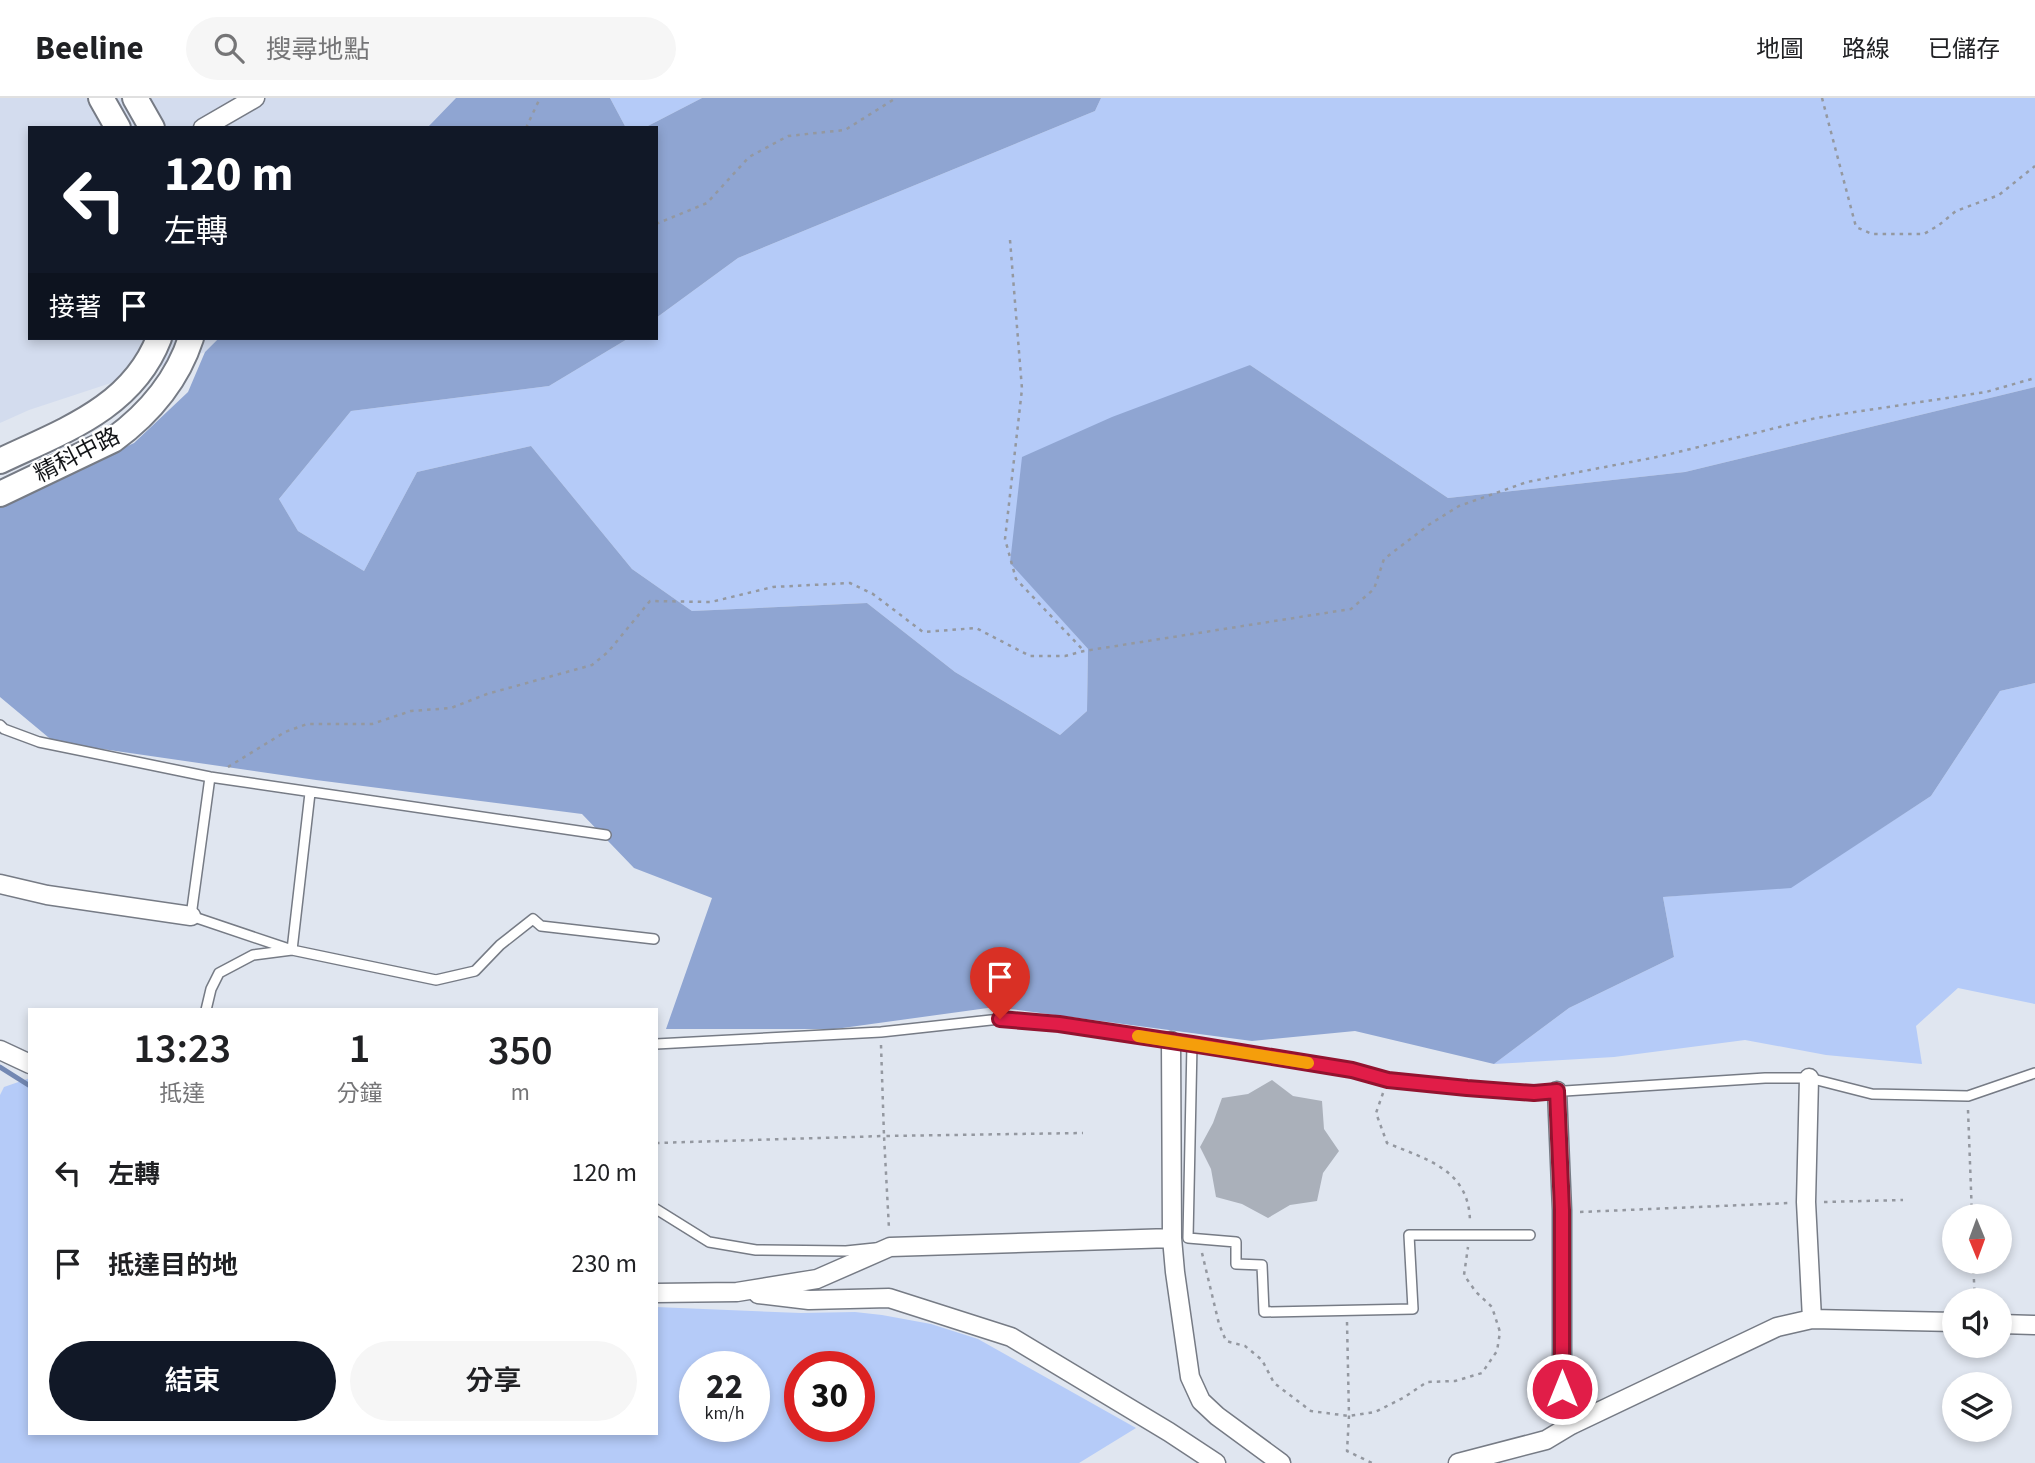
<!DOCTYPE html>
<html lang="zh-TW">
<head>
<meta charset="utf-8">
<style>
	body { margin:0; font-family:"Source Sans 3","Noto Sans TC",sans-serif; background:#f6f6f6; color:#202124; height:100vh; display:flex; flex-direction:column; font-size:26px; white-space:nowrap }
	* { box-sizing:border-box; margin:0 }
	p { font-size:23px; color:#757577 }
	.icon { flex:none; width:38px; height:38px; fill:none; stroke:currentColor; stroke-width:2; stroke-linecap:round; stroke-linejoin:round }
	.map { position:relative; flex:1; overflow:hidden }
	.drawer { position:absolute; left:28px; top:910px; width:630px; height:427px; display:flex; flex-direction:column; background:#fff; border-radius:0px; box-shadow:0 4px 10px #0003 }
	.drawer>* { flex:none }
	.guide { position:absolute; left:28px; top:28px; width:630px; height:214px; border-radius:0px; box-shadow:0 4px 10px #0003; background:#111827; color:#fff; overflow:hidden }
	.needle { width:46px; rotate:179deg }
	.tools { position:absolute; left:1942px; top:1106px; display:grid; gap:14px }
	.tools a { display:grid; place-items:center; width:70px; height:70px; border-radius:50%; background:#fff; box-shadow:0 4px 10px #0003; font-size:35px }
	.speed { position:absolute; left:679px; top:1253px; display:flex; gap:14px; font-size:35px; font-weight:700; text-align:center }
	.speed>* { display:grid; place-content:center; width:91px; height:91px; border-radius:50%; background:#fff; box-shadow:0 4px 10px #0003; line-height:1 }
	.speed small { font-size:18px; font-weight:400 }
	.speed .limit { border:10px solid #d22; background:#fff; color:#111 }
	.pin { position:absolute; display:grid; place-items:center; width:60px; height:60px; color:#fff; margin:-72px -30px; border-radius:50% 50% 50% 0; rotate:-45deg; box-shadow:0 0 7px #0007 }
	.pin .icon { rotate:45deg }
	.me { position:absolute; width:77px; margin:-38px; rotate:0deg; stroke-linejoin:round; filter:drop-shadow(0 0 5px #0008) }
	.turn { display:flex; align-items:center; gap:24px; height:147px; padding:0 21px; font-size:32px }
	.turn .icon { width:91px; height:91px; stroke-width:2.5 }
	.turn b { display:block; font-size:49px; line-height:60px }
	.then { display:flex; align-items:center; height:66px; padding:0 21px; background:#0003; gap:14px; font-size:26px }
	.eta { display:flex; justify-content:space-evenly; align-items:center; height:119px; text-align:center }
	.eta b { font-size:42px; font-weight:600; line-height:49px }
	.action { display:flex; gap:14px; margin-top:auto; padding:14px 21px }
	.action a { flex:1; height:80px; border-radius:42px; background:#111827; color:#fff; font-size:28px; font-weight:600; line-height:80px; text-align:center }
	.action a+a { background:#f6f6f6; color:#202124 }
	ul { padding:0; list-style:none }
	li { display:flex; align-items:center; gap:21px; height:91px; padding:0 21px }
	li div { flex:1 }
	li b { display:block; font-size:26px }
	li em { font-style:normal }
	header { display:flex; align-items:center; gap:42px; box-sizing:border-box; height:98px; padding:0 35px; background:#fff; border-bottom:2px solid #e0e0e0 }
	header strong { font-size:33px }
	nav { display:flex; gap:38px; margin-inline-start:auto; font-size:24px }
	.search { width:490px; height:63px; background:#f6f6f6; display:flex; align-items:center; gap:18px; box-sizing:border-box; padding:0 24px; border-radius:38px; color:#757577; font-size:26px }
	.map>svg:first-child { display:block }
</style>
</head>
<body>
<header>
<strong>Beeline</strong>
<div class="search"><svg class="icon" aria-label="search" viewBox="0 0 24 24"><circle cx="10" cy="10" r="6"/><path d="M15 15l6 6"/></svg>搜尋地點</div>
<nav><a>地圖</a><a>路線</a><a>已儲存</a></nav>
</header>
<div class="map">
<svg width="2035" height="1365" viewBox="0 0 2035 1365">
	<rect width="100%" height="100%" fill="#e0e6f0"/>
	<path fill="#d3dcee" d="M 0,0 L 456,0 L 427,30 L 30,30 L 30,240 L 219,240 L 205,254 L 29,312 L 0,325 Z"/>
	<path fill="#b5cbf8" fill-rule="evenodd" d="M 610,0 L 702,0 L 644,30 L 626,30 Z
		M 1101,0 L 2035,0 L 2035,289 L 1685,374 L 1448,400 L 1250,267 L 1011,465 L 1088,551 L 1087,613 L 1060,637 L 955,574 L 867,505 L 692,513 L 632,471 L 531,348 L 417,374 L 364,473 L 298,433 L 279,401 L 351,313 L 549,288 L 629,240 L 656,240 L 656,220 L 738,160 L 1095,13 Z
		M 2035,585 L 2035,906 L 1958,890 L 1916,928 L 1922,966 L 1826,957 L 1745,942 L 1614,959 L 1494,966 L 1569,910 L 1674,859 L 1663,799 L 1791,789 L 1931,698 L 2000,593 Z
		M 30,980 L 30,1335 L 656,1335 L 656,1209 L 801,1215 L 855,1214 L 882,1217 L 931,1226 L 978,1241 L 1136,1330 L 1079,1365 L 0,1365 L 0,997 L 4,989 ZM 695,1269 L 754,1269 L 754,1328 L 695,1328 ZM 800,1269 L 859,1269 L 859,1328 L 800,1328 Z"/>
	<path fill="#8fa5d2" d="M 456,0 L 610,0 L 626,30 L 427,30 Z
		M 702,0 L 1101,0 L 1095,13 L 738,160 L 656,220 L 656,30 L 644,30 Z
		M 219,240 L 629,240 L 549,288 L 351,313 L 279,401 L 298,433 L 364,473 L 417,374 L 531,348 L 632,471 L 692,513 L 867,505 L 955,574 L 1060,637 L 1087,613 L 1088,551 L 1010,465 L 1022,359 L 1112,319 L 1250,267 L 1448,400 L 1685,374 L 2035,289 L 2035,585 L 2000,593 L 1931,698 L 1791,790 L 1663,799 L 1674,859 L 1569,910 L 1494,966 L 1355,933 L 1252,943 L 995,909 L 835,931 L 666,931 L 712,800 L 634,770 L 582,716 L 316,682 L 54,644 L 0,599 L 0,408 L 134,345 L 188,294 L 205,254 Z"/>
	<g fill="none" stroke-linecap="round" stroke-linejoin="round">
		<path stroke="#7388b3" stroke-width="5" d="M 0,969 L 30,988"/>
	</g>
	<path fill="#aab0ba" d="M 1272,982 L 1293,998 L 1322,1003 L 1324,1031 L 1339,1053 L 1323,1075 L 1317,1103 L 1290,1107 L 1268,1120 L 1242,1106 L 1216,1099 L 1211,1071 L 1200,1049 L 1213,1025 L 1222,1000 L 1248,996 Z"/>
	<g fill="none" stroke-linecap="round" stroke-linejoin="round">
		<defs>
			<path id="lane" d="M 0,627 L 4,631 L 39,644 L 210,679 L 606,737
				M 210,679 L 191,818 L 292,852 L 436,882 L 475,873 L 500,847 L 533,821 L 541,828 L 654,841
				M 206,912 L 211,891 L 219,875 L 253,857 L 292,852 L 310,695
				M 656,946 L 881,934 L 1000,921 L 1059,926 L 1192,946 L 1352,972 L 1388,982 L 1534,995 L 1765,980 L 1809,980 L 1872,996 L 1968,998 L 2035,975
				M 1192,946 L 1188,1140 L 1236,1144 L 1236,1166 L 1262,1167 L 1264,1214 L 1413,1211 L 1409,1137 L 1530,1137
				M 656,1111 L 709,1144 L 756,1152 L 846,1153 L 875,1150"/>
			<path id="street" d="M 203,30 L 255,0
				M 0,786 L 47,797 L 191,818
				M 1171,943 L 1172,1140 L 1175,1174 L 1190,1279 L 1201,1303 L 1217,1318 L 1281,1365
				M 0,952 L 30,966
				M 1809,980 L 1806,1104 L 1812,1221
				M 1557,993 L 1562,1112 L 1562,1291 L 1571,1327
				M 656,1195 L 737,1194 L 817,1181 L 890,1149 L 1172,1140
				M 758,1196 L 809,1202 L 889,1200 L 1011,1239 L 1169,1334 L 1216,1365
				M 2000,1226 L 2035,1227
				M 1458,1365 L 1546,1342 L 1571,1327 L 1777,1229 L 1812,1221 L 1955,1224"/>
			<path id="secondary" d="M 101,0 L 118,30
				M 135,0 L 152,30
				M 0,363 C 63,333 132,310 159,240
				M 0,396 L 113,342 C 150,315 177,283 191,240"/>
		</defs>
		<use href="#lane" stroke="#767b85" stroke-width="12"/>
		<use href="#street" stroke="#767b85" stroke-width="21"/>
		<use href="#secondary" stroke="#767b85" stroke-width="28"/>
		<path stroke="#9498a0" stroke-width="2.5" stroke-dasharray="3.5 5" stroke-linecap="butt" d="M 1822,0 L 1856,129 L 1872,136 L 1924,136 L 1939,127 L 1956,113 L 1999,97 L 2035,68
			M 526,30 L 540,0
			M 656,126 L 707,105 L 749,59 L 788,38 L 845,32 L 896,0
			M 1010,142 L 1022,291 L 1005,441 L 1016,481 L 1084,553
			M 228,669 L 285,634 L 307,626 L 372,626 L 411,613 L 451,610 L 487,596 L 592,567 L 608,554 L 650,503 L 711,504 L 773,489 L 850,485 L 873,496 L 923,534 L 976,530 L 1030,558 L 1065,558 L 1084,553 L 1351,511 L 1374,491 L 1384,461 L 1430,426 L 1459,408 L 1527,384 L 1662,358 L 1816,320 L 1986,294 L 2035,280
			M 881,947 L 884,1038 L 1083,1035
			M 1383,995 L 1376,1015 L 1387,1045 C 1428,1062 1470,1072 1470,1125
			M 1968,1012 L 1972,1118
			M 656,1045 L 884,1038 L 889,1131
			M 1824,1104 L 1903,1102
			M 1580,1114 L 1790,1105
			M 1202,1155 L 1219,1226 L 1226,1243 L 1245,1248 L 1262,1262 L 1274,1285 L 1311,1313 L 1349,1318 L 1375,1314 L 1403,1300 L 1427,1284 L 1455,1283 L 1482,1275 L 1497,1253 L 1500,1234 L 1492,1209 L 1476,1194 L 1464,1177 L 1468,1149
			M 1973,1164 L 1975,1202
			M 1347,1224 L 1349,1318 L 1347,1353 L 1372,1365"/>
		<use href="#lane" stroke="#fff" stroke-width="9"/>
		<use href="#street" stroke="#fff" stroke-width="18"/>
		<use href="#secondary" stroke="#fff" stroke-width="24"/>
	</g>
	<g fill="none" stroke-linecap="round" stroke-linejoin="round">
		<defs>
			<path id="route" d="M 1000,921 L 1059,926 L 1192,946 L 1352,972 L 1388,982 L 1467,990 L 1534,995 L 1557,993 L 1562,1112 L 1562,1291"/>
		</defs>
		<use href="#route" stroke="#92132f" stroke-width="18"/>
		<use href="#route" stroke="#e11d48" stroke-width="12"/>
		<path stroke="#f59e0b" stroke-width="12" d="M 1138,938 L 1308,965"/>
	</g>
	<g text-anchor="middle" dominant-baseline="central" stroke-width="5" stroke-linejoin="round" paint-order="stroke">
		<g font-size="23" fill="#121417" stroke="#fff">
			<text transform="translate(77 357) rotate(-27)">精科中路</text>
		</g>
	</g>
</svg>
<div class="tools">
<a><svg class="needle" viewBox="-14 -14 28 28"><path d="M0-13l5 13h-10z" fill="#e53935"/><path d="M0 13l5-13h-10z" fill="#757577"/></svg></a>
<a><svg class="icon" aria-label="sound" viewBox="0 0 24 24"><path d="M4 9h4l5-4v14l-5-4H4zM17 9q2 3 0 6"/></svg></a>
<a><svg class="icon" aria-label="layers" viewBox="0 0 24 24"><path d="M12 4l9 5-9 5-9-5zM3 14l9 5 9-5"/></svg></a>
</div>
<div class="speed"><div>22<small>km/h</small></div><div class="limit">30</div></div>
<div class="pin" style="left:1000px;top:921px;background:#d93025"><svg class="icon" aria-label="arrive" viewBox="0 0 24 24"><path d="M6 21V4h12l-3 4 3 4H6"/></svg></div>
<svg class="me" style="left:1562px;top:1291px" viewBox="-20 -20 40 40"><circle r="17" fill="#e11d48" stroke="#fff" stroke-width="3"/><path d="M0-11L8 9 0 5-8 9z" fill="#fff"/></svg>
<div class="guide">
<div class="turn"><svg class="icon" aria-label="left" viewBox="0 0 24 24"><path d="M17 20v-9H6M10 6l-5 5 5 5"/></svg><div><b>120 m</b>左轉</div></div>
<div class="then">接著<svg class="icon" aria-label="arrive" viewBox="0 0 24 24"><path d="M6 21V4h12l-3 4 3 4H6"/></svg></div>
</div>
<section class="drawer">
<div class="eta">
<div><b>13:23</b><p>抵達</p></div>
<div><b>1</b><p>分鐘</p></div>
<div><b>350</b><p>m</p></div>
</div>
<ul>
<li><svg class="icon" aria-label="left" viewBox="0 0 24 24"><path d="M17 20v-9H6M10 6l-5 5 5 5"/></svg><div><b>左轉</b></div><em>120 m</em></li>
<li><svg class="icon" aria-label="arrive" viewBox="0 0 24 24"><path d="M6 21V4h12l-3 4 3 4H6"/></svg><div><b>抵達目的地</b></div><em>230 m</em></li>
</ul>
<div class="action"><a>結束</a><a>分享</a></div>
</section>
</div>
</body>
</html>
